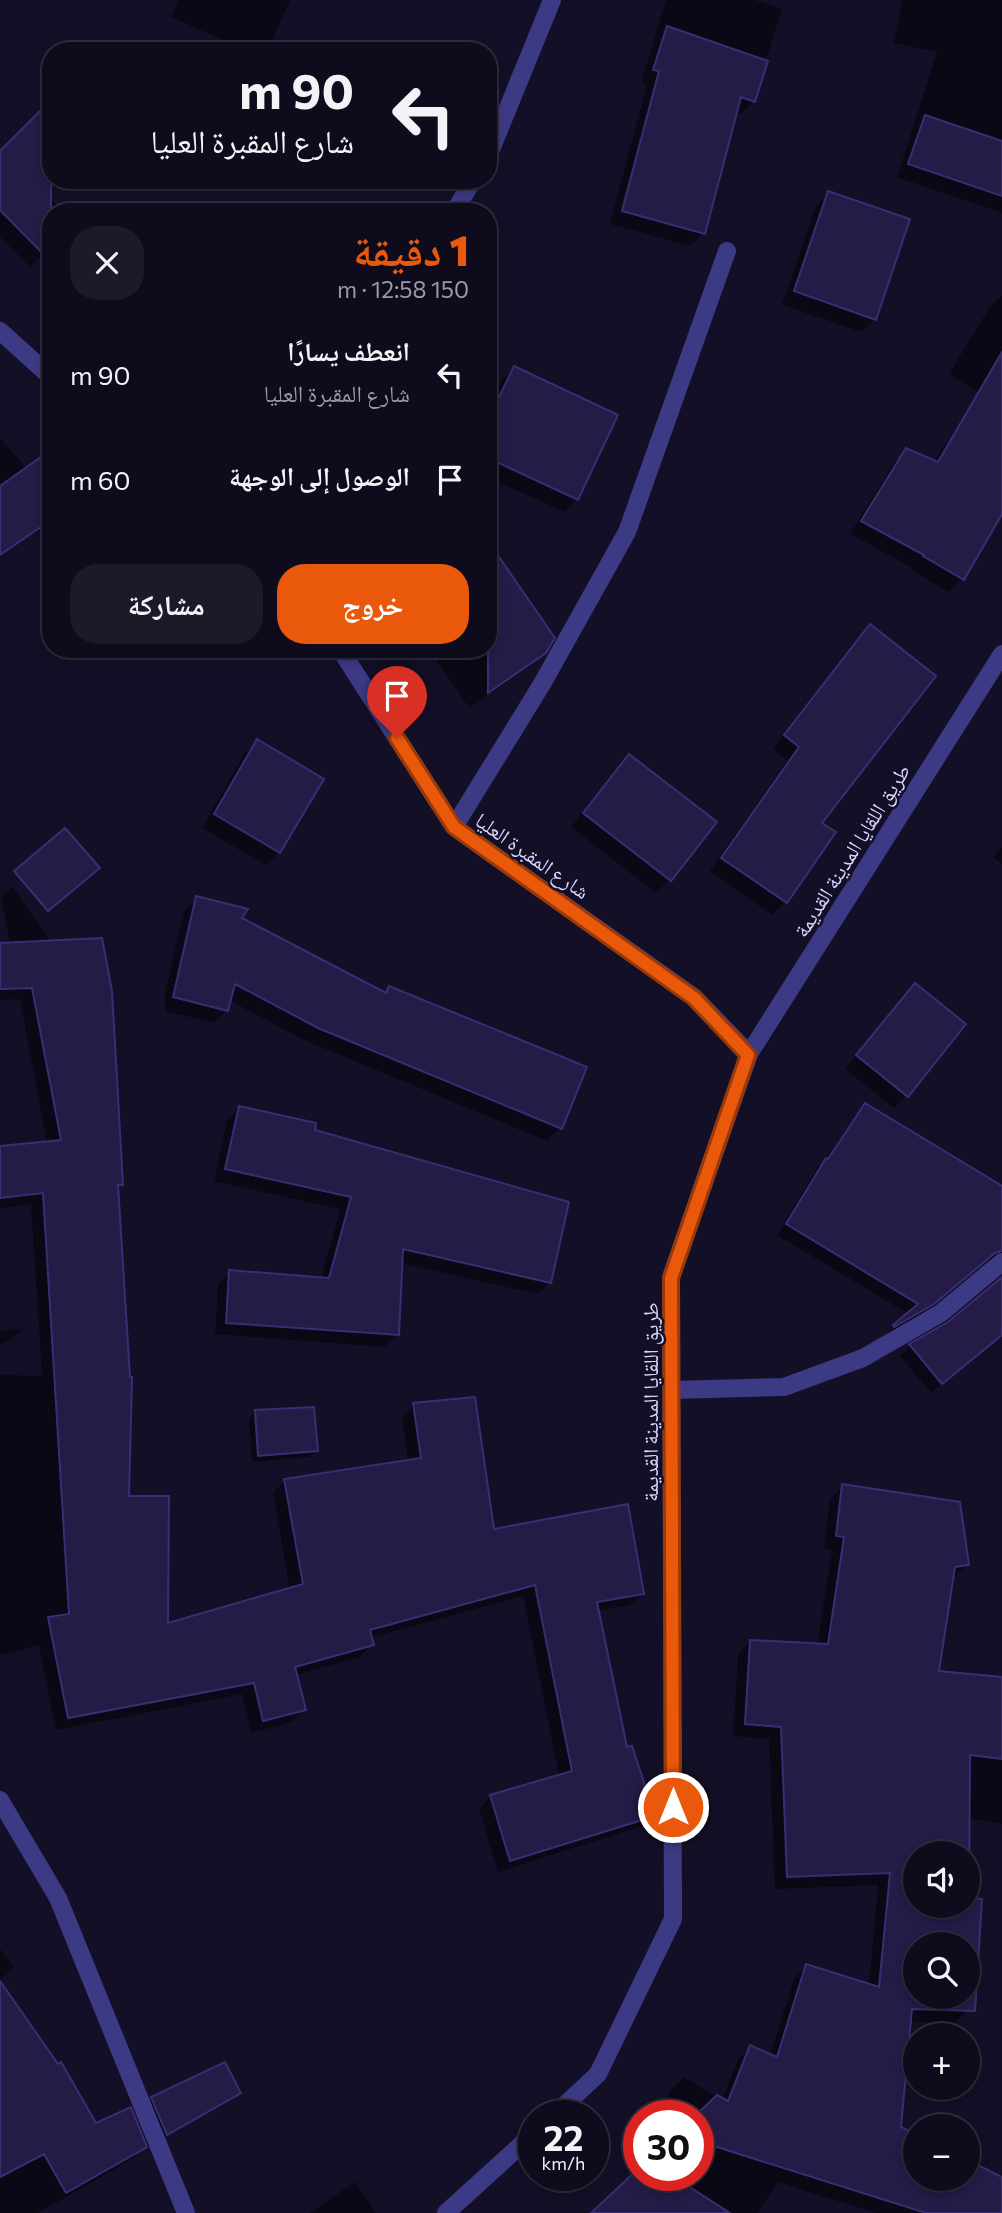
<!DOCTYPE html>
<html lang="ar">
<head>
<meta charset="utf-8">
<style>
	body { margin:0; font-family:Commissioner,"Noto Naskh Arabic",sans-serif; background:#1c1929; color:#f1f3f6; direction:rtl; height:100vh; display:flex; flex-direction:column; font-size:26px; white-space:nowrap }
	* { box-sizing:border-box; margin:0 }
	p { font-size:23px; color:#9b9ba3 }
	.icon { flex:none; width:38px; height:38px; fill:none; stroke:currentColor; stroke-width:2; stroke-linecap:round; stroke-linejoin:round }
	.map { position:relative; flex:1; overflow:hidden; direction:ltr }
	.panel { position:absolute; left:42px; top:203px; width:455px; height:455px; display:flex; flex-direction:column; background:#0e0b1c; border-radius:28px; box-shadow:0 4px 10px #0003,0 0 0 2px #2e2b3b; direction:rtl }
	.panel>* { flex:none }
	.banner { position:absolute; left:42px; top:42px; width:455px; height:147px; border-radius:28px; box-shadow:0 4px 10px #0003,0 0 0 2px #2e2b3b; direction:rtl; background:#0e0b1c; color:#f1f3f6; overflow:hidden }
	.tools { position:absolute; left:903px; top:1841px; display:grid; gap:14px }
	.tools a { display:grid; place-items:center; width:77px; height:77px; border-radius:50%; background:#0e0b1c; box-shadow:0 4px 10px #0003,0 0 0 2px #2e2b3b; font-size:35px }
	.speed { position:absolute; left:518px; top:2100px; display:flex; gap:14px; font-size:35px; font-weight:700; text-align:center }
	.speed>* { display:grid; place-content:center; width:91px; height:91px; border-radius:50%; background:#0e0b1c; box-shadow:0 4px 10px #0003,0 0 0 2px #2e2b3b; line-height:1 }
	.speed small { font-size:18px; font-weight:400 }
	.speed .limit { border:10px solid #d22; background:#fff; color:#111 }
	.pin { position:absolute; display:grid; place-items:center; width:60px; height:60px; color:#fff; margin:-72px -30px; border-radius:50% 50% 50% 0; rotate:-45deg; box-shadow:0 0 7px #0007 }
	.pin .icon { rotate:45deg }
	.me { position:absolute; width:77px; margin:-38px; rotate:0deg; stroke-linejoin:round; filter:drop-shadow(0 0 5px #0008) }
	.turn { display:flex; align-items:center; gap:24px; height:147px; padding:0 28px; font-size:32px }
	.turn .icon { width:91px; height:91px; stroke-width:2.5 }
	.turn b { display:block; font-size:49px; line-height:60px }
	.round { display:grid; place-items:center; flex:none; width:74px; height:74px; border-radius:28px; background:#1c1929 }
	.headline { display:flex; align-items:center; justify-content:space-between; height:119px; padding:0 28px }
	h1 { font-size:42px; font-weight:800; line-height:52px; color:#ea580c }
	.action { display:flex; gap:14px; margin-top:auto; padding:14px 28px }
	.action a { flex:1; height:80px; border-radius:28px; background:#ea580c; color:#fff; font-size:28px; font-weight:800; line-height:80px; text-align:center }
	.action a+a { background:#1c1929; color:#f1f3f6 }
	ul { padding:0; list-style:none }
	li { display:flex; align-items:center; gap:21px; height:105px; padding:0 28px }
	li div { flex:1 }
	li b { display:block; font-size:26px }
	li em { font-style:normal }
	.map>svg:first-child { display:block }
</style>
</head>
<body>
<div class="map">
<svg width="1002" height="2213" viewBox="0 0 1002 2213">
	<rect width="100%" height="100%" fill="#130f26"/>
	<path fill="#0007" d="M 178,0 L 290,0 L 271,43 L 264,51 L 248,51 L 171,17 Z
		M 666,0 L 754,0 L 782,9 L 754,101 L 741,114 L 731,111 L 703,233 L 690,246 L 610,224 L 647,84 L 641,83 Z
		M 902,0 L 1002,0 L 1002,213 L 897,177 L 937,52 L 894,43 Z
		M 4,149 L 63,212 L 51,212 L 51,246 L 30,267 L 0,237 L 0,153 Z
		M 829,193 L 875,319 L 862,332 L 782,305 L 816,206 Z
		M 1002,295 L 1002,407 L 949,374 L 989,308 Z
		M 514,368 L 577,499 L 564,512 L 488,477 L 488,408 L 501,381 Z
		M 956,434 L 1002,461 L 1002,510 L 962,579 L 949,592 L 911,570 L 913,568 L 850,534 L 894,463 L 907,450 L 934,462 L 943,447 Z
		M 0,438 L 27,469 L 51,461 L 51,521 L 0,557 Z
		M 870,627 L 820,823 L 833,832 L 785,902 L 772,915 L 710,871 L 787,761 L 773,749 L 857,640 Z
		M 429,649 L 488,649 L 545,652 L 531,666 L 469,708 Z
		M 257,741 L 279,852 L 266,865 L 202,828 L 244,754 Z
		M 629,756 L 669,880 L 656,893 L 571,827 L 616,769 Z
		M 1002,847 L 1002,864 L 993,857 Z
		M 12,886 L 71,970 L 121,1184 L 117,1188 L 127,1498 L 166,1625 L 290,1590 L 273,1493 L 285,1480 L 408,1462 L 402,1417 L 414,1405 L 492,1531 L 643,1593 L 630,1605 L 598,1611 L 626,1750 L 653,1815 L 640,1827 L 498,1872 L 479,1809 L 491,1796 L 559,1776 L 523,1596 L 370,1638 L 372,1644 L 360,1657 L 295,1675 L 304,1710 L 292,1722 L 251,1733 L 242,1694 L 56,1730 L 39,1645 L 0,1655 L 0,1375 L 42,1376 L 31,1204 L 0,1208 L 0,1148 L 47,1143 L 20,999 L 0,1000 L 0,944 L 10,944 L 1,897 Z
		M 197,898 L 384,994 L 390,988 L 584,1068 L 560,1128 L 547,1141 L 304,1040 L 229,1000 L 227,1010 L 214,1023 L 165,1011 L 165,993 L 184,911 Z
		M 915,985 L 907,1095 L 894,1108 L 845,1069 L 902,998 Z
		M 865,1106 L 1002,1188 L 1002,1268 L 1000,1264 L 990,1260 L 983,1263 L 922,1313 L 887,1334 L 909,1314 L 777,1235 L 816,1170 L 825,1161 L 855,1116 Z
		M 239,1108 L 313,1131 L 550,1282 L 538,1294 L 400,1263 L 397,1335 L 385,1347 L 215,1334 L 218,1284 L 230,1272 L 321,1279 L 340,1209 L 214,1181 L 227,1120 Z
		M 1002,1277 L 1002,1305 L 974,1357 L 931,1393 L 900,1356 L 910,1346 L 949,1323 L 1001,1280 Z
		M 22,1329 L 12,1338 L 0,1345 L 0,1331 Z
		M 255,1412 L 316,1451 L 310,1457 L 252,1462 L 249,1419 Z
		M 843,1486 L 967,1565 L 954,1577 L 951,1578 L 937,1673 L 1002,1679 L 1002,1824 L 968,1818 L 968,1853 L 915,1853 L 915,1906 L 968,1906 L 968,1944 L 915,1944 L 915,1997 L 967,1997 L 967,2010 L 955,2023 L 909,2022 L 899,2128 L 915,2136 L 915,2179 L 968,2179 L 968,2162 L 1002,2179 L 1002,2213 L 875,2213 L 778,2182 L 758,2213 L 593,2213 L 639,2175 L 698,2175 L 698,2116 L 656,2116 L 671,2090 L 684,2077 L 722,2100 L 738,2060 L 750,2047 L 770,2056 L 794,1979 L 807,1966 L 869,1986 L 878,1885 L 775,1889 L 769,1739 L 733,1736 L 738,1654 L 751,1641 L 817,1646 L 832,1550 L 824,1548 L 830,1499 Z
		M 0,1949 L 14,1967 L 0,1981 Z
		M 0,1984 L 96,2125 L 145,2146 L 132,2159 L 38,2213 L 0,2213 Z
		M 239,2092 L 233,2099 L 160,2140 L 146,2105 L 152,2099 Z
		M 355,2182 L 376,2213 L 310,2213 Z"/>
	<path fill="#241b47" stroke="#3b2d73" stroke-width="2" fill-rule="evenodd" d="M 667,26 L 768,61 L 755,102 L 741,97 L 705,234 L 622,211 L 659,71 L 653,70 Z
		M 51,100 L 51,262 L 0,210 L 0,151 Z
		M 925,115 L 1002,141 L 1002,196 L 908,164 Z
		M 828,191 L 910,219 L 876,320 L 794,291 Z
		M 1002,352 L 1002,514 L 964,580 L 923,556 L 924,555 L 861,521 L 906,448 L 938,462 Z
		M 514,366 L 618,415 L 578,500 L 488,458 L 488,420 Z
		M 51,450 L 51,520 L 0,555 L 0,486 Z
		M 488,541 L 555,638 L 546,653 L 488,693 Z
		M 870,624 L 936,676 L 822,823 L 836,832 L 787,903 L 721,858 L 799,747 L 784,735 Z
		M 257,739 L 324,779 L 280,853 L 214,814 Z
		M 629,754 L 717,822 L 671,881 L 583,813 Z
		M 65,828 L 100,868 L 48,911 L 14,871 Z
		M 196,896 L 248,909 L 242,918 L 386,993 L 389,986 L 587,1067 L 562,1129 L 318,1028 L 235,984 L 228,1011 L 173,997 Z
		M 102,938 L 112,991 L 123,1185 L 118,1185 L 130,1377 L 132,1377 L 129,1496 L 169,1496 L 168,1623 L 303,1584 L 284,1479 L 421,1458 L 413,1403 L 475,1397 L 494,1529 L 628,1504 L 644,1594 L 597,1602 L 627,1747 L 632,1746 L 655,1816 L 510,1861 L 490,1795 L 572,1771 L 535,1585 L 370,1630 L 374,1645 L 295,1667 L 306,1710 L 263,1721 L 254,1683 L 68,1718 L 48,1617 L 69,1614 L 43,1193 L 0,1198 L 0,1146 L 61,1140 L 32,988 L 0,989 L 0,943 Z
		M 915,983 L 966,1024 L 908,1097 L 856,1055 Z
		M 865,1103 L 1002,1186 L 1002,1251 L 995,1253 L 934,1304 L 894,1327 L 893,1325 L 918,1304 L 786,1224 L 826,1158 L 828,1159 Z
		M 239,1106 L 316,1123 L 315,1130 L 569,1202 L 551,1283 L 403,1249 L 399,1335 L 226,1323 L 229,1270 L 329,1278 L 351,1197 L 225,1169 Z
		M 1002,1277 L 1002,1335 L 942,1384 L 909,1344 L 948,1322 Z
		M 314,1407 L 318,1451 L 258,1456 L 255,1410 Z
		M 842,1484 L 960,1502 L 969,1565 L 955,1567 L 939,1671 L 1002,1677 L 1002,1759 L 970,1755 L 969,1898 L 982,1899 L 975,2011 L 912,2009 L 901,2127 L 915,2134 L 915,2179 L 968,2179 L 968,2160 L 1002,2177 L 1002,2213 L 926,2213 L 698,2141 L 698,2116 L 695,2116 L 717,2095 L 728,2101 L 750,2045 L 777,2057 L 806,1964 L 879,1987 L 890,1873 L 787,1877 L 781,1727 L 745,1724 L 750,1640 L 828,1644 L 844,1537 L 836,1536 ZM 915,1853 L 968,1853 L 968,1906 L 915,1906 ZM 915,1944 L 968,1944 L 968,1997 L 915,1997 Z
		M 0,1981 L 58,2064 L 61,2062 L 96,2123 L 131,2107 L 147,2147 L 66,2193 L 44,2154 L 0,2177 Z
		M 225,2062 L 241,2093 L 167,2135 L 151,2097 Z
		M 639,2168 L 639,2175 L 671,2175 L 730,2213 L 591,2213 Z"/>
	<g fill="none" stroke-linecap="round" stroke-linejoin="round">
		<path stroke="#3d3a85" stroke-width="18" d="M 488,157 L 552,0
			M 454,212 L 473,180
			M 0,331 L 51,377
			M 340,649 L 454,827 L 694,997 L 749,1054
			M 454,827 L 542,684 L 627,532 L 727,251
			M 672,1390 L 784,1387 L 863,1358 L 941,1313 L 1002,1262
			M 0,1800 L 58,1898 L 186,2213
			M 553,2116 L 598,2074 L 673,1919 L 671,1277 L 749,1054 L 1002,654
			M 446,2213 L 534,2133"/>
	</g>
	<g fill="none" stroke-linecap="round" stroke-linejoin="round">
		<defs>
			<path id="route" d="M 397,738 L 454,827 L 694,998 L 748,1055 L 671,1278 L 673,1807"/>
		</defs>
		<use href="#route" stroke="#983908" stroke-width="18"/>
		<use href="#route" stroke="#ea580c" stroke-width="12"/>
	</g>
	<g text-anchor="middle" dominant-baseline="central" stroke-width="5" stroke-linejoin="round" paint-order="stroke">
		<g font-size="21" fill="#d9d4ff" stroke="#130f26">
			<text transform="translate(851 850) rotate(-58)">طريق اللقايا المدينة القديمة</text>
			<text transform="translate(533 855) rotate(35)">شارع المقبرة العليا</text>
			<text transform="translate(649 1402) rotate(-90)">طريق اللقايا المدينة القديمة</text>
		</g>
	</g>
</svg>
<div class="tools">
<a><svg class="icon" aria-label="sound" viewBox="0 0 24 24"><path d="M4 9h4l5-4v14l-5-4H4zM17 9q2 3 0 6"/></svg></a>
<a><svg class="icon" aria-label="search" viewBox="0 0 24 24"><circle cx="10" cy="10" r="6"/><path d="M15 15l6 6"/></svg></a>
<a>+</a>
<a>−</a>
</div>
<div class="speed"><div>22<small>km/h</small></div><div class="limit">30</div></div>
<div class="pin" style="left:397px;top:738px;background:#d93025"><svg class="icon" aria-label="arrive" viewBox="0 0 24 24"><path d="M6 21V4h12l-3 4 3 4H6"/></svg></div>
<svg class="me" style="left:673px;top:1807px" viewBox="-20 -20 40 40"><circle r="17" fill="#ea580c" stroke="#fff" stroke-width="3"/><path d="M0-11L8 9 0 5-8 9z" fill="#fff"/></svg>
<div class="banner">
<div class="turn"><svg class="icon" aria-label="left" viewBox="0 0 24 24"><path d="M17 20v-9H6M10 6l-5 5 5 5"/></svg><div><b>90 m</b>شارع المقبرة العليا</div></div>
</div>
<section class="panel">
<div class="headline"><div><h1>1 دقيقة</h1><p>150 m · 12:58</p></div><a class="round"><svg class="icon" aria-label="close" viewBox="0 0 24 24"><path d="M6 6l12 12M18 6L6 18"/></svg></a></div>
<ul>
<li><svg class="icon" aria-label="left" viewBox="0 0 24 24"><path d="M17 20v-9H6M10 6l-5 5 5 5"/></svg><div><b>انعطف يسارًا</b><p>شارع المقبرة العليا</p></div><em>90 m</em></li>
<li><svg class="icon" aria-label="arrive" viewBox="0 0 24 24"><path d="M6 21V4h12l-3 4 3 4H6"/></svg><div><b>الوصول إلى الوجهة</b></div><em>60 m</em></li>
</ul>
<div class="action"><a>خروج</a><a>مشاركة</a></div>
</section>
</div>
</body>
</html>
